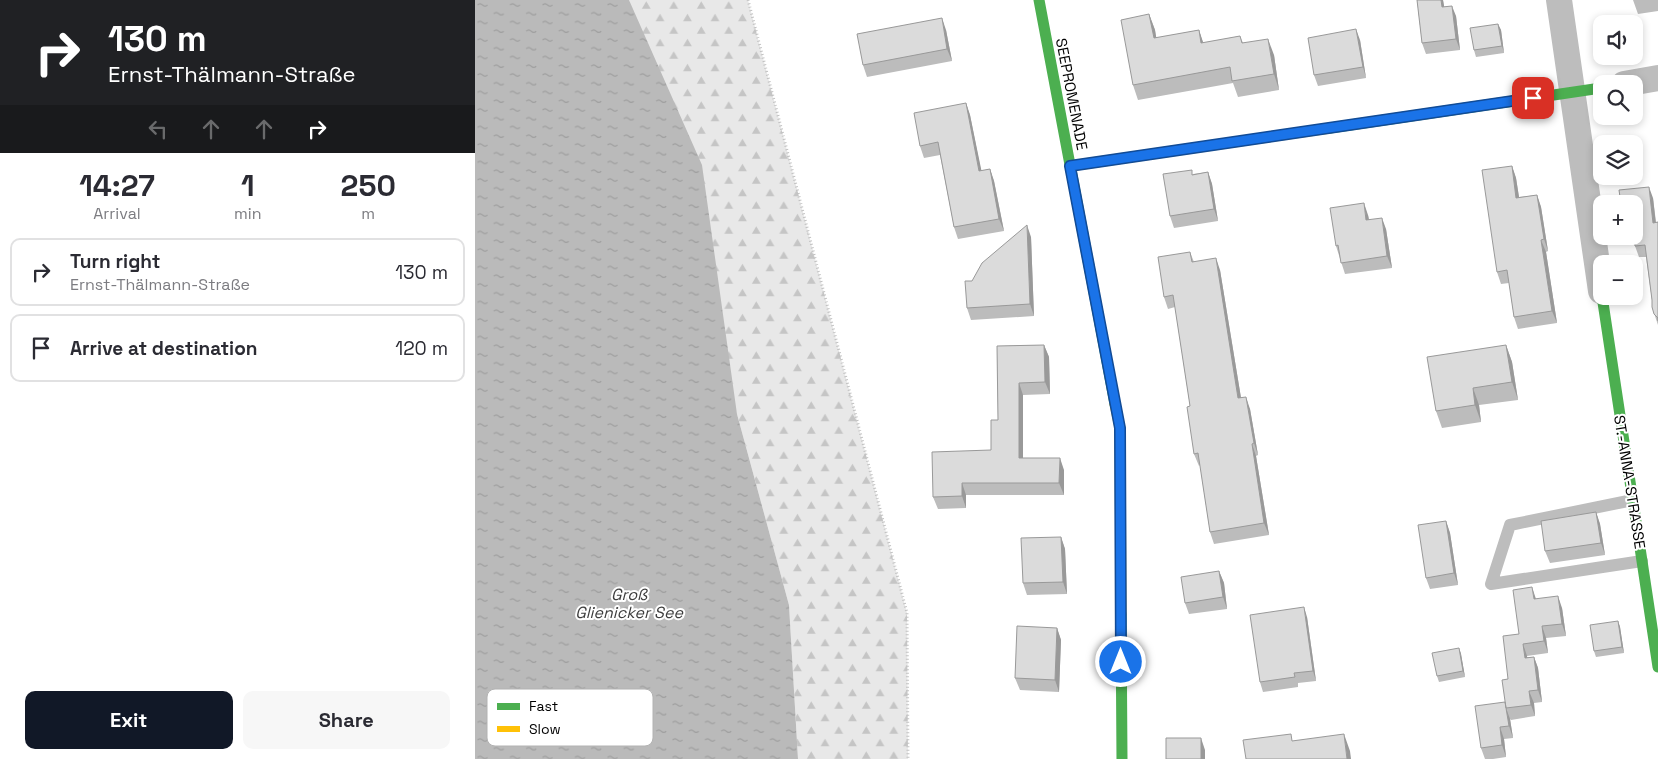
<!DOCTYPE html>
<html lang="en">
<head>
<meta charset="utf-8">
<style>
	body { margin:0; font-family:"Space Grotesk",sans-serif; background:#f7f7f7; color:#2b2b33; height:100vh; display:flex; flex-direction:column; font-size:19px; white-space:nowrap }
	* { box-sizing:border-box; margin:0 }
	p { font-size:16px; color:#7c7c81 }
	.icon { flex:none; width:28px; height:28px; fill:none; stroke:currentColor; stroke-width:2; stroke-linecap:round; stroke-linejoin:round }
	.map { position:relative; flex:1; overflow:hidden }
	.panel { display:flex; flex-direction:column; background:#fff; width:475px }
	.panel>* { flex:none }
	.banner { background:#202124; color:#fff; overflow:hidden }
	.tools { position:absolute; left:1118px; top:15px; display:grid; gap:10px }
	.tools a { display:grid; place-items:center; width:50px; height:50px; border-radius:10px; background:#fff; box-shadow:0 2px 8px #0003; font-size:25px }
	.pin { position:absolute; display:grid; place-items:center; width:42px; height:42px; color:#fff; margin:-21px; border-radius:10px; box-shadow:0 2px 8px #0006 }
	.me { position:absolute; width:55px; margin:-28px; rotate:0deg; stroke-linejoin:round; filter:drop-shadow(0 0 4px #0008) }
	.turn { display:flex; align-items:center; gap:18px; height:105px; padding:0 25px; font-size:22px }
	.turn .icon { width:65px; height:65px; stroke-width:2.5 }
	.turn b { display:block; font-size:35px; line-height:42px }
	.lanes { display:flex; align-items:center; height:48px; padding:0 25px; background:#0003; justify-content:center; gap:25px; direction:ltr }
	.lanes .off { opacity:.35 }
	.eta { display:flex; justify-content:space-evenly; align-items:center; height:85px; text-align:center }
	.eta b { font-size:30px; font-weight:700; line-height:35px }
	.cta { display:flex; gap:10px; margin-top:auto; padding:10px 25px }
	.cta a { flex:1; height:58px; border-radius:10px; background:#111827; color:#fff; font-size:20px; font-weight:700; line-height:58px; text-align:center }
	.cta a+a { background:#f7f7f7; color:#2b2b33 }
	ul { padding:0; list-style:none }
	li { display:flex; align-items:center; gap:15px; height:68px; margin:0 10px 8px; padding:0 15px; border:2px solid #e1e1e2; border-radius:10px }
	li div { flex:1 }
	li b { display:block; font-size:19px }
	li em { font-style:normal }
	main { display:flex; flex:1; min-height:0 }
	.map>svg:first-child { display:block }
</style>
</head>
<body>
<main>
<section class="panel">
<div class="banner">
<div class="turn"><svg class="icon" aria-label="right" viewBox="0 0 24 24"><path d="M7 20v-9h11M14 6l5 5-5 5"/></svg><div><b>130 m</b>Ernst-Thälmann-Straße</div></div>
<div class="lanes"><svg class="icon off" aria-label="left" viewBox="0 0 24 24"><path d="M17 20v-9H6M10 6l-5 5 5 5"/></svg><svg class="icon off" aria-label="ahead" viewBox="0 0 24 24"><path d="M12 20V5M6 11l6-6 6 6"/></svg><svg class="icon off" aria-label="ahead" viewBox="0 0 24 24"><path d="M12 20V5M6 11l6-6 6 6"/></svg><svg class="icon" aria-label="right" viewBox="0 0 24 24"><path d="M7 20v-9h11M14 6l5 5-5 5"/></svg></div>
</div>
<div class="eta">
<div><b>14:27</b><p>Arrival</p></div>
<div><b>1</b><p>min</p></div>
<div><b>250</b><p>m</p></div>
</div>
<ul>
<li><svg class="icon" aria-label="right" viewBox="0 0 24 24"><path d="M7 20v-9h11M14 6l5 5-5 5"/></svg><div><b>Turn right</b><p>Ernst-Thälmann-Straße</p></div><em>130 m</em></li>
<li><svg class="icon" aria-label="arrive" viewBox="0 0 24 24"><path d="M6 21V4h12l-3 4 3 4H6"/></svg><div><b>Arrive at destination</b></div><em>120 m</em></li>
</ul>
<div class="cta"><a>Exit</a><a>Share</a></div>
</section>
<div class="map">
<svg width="1183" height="759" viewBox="0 0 1183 759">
	<defs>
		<pattern id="forest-firs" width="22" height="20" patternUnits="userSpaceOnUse" patternTransform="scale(1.25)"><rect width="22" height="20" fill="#e8e8e8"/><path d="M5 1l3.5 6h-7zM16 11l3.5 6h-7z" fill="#c5c5c5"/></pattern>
		<pattern id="water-ripples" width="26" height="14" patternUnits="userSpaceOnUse" patternTransform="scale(1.25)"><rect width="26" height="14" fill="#bababa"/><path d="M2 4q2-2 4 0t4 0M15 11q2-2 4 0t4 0" fill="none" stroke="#9e9e9e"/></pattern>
	</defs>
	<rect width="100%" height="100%" fill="#fff"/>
	<path fill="url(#forest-firs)" d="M 154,0 L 273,0 L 432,613 L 433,759 L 323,759 L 314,605 L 262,414 Z"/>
	<path fill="url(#water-ripples)" d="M 0,0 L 154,0 L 227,165 L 262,414 L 314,605 L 323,759 L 0,759 Z"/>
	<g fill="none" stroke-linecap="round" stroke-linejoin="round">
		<path stroke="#c2c2c2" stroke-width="3" stroke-dasharray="1 2.5" stroke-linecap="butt" d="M 273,0 L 432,613 L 433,759"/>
		<path stroke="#bdbdbd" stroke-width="12" d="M 1158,500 L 1035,525 L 1016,584 L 1167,561"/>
		<path stroke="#bdbdbd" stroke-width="26" d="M 1084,0 L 1126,291
			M 1149,84 L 1183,78"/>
		<path stroke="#4caf50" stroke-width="11" d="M 564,0 L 640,404
			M 855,128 L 1126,88
			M 1127,296 L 1183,667
			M 646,614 L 647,759"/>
		<path stroke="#ffc107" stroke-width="11" d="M 595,166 L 855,128
			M 640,404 L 645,428 L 646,614"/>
	</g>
	<path fill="#bcbcbc" d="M 942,0 L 968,0 L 969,7 L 981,16 L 985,50 L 951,54 L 947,43 Z
		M 1158,0 L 1183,0 L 1183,11 L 1163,14 Z
		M 674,14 L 680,30 L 681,38 L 724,30 L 728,43 L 765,36 L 768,43 L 799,55 L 804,90 L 763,97 L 758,83 L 663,100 L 658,85 Z
		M 1023,24 L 1026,30 L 1029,53 L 1001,57 L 999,50 Z
		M 471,30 L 477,61 L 392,77 L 388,65 Z
		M 885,40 L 891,78 L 843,86 L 839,75 Z
		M 491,103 L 495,115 L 506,171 L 515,169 L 519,181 L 529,231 L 483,239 L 479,227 L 465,155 L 449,158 L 445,146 Z
		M 1037,166 L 1041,178 L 1044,197 L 1062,195 L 1066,207 L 1073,251 L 1071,252 L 1082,323 L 1043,329 L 1039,317 L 1034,283 L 1026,284 L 1022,272 Z
		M 733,172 L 737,184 L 743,221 L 699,228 L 695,216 L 718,174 Z
		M 1178,198 L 1181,222 L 1183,222 L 1183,325 L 1177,307 L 1177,300 L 1171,257 L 1164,257 L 1160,246 L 1159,241 L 1153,242 L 1151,236 L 1159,236 L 1159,204 Z
		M 893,215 L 894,219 L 911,229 L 917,268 L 870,274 L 861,246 Z
		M 556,237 L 559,316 L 496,320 L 492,308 L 497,281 Z
		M 715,252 L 719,262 L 745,270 L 766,398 L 775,409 L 783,455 L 781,456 L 794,535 L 739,544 L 735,532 L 725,465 L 724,466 L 719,454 L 715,406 L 700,307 L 693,309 L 689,297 Z
		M 569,345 L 574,357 L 575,394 L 548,395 L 548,458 L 589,470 L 589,495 L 491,495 L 491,508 L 463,509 L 458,497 L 516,450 L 523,420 L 522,346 Z
		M 1031,345 L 1037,362 L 1043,400 L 1004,405 L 1006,422 L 967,428 L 961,411 Z
		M 1121,512 L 1125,524 L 1130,555 L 1075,563 L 1070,551 Z
		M 971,521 L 975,533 L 983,585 L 955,589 L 951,578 Z
		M 586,537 L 590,549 L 592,594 L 552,595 L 548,583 Z
		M 744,571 L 749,583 L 752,609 L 714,614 L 710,603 Z
		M 1061,599 L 1087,608 L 1091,636 L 1071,638 L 1073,653 L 1052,656 L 1052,657 L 1059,657 L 1063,668 L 1067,702 L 1059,703 L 1060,716 L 1036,720 L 1035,719 L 1038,738 L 1029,739 L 1031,757 L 1018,759 L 1010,759 L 1006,748 L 1030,702 L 1033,679 L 1044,634 Z
		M 832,617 L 841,681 L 823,683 L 823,687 L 788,692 L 785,682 Z
		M 1143,621 L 1145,627 L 1149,653 L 1121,657 L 1119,651 Z
		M 582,628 L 586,640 L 584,692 L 545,690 L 540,678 Z
		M 984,648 L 986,654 L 990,677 L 964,682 L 962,676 Z"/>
	<path fill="#999" d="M 966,0 L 968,0 L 971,17 L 967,7 Z
		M 977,6 L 981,16 L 985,50 L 981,39 Z
		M 674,14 L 680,30 L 684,54 L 679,38 Z
		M 467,18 L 471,30 L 477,61 L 472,49 Z
		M 1023,24 L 1026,30 L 1029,53 L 1027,46 Z
		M 881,29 L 885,40 L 891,78 L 888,67 Z
		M 724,30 L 729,45 L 726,43 Z
		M 793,39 L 799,55 L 804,90 L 799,74 Z
		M 491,103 L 495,115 L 509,183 L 504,171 Z
		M 1037,166 L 1041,178 L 1046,210 L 1041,198 Z
		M 515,169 L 519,181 L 529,231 L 524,219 Z
		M 733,172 L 737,184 L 743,221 L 739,209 Z
		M 1174,187 L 1178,198 L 1182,234 L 1178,223 Z
		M 1062,195 L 1066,207 L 1073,251 L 1069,239 Z
		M 889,203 L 893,215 L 896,232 L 891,220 Z
		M 907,218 L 911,229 L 917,268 L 912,256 Z
		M 552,225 L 556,237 L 559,316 L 555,304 Z
		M 1066,240 L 1071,252 L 1082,323 L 1077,311 Z
		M 741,258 L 745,270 L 768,410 L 763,398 Z
		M 569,345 L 574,357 L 575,394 L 570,382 Z
		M 1031,345 L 1037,362 L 1043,400 L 1037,382 Z
		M 544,383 L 548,395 L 548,470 L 544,458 Z
		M 998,388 L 1004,405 L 1006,422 L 1000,405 Z
		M 771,397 L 775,409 L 783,455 L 779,443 Z
		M 777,444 L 781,456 L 794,535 L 789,523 Z
		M 585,458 L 589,470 L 589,495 L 584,483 Z
		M 487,483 L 491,495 L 491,508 L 487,496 Z
		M 1121,512 L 1125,524 L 1130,555 L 1126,543 Z
		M 971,521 L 975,533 L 983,585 L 979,573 Z
		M 586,537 L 590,549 L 592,594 L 588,582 Z
		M 744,571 L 749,583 L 752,609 L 748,597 Z
		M 1057,587 L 1061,599 L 1059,599 Z
		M 1083,596 L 1087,608 L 1091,636 L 1087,624 Z
		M 829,607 L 832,617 L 841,681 L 838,671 Z
		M 1143,621 L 1145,627 L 1149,653 L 1147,647 Z
		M 1067,626 L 1071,638 L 1073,653 L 1069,641 Z
		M 582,628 L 586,640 L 584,692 L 580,680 Z
		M 1048,644 L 1052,656 L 1054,670 L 1050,658 Z
		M 984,648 L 986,654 L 990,677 L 988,671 Z
		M 1059,657 L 1063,668 L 1067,702 L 1063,690 Z
		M 1054,691 L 1059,703 L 1060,716 L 1056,705 Z
		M 1031,708 L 1035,719 L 1038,738 L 1034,726 Z
		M 1025,727 L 1029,739 L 1031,757 L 1027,745 Z
		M 869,734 L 875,751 L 876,759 L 872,759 Z
		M 726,738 L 730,750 L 730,759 L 726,759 Z"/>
	<path fill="#dbdbdb" stroke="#999" d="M 942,0 L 966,0 L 967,7 L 977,6 L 981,39 L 947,43 Z
		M 674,14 L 679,38 L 724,30 L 726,43 L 765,36 L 767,43 L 793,39 L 799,74 L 757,81 L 755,67 L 658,85 L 646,20 Z
		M 467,18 L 472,49 L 388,65 L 382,34 Z
		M 1023,24 L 1027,46 L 999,50 L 995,28 Z
		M 881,29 L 888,67 L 839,75 L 833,38 Z
		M 491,103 L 504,171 L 515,169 L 524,219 L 479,227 L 463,142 L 445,146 L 439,113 Z
		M 1037,166 L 1041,198 L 1062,195 L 1069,239 L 1066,240 L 1077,311 L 1039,317 L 1032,270 L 1022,272 L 1007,170 Z
		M 717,170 L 717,175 L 733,172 L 739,209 L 695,216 L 688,174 Z
		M 1174,187 L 1178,223 L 1183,222 L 1183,321 L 1183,318 L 1179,314 L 1177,307 L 1177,300 L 1170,245 L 1160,246 L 1159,235 L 1159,204 L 1146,204 L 1144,190 Z
		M 889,203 L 891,220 L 907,218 L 912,256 L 866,263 L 863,245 L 861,246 L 855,208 Z
		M 552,225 L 555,304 L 492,308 L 490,281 L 497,281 L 507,263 Z
		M 715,252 L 717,262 L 741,258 L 763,398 L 771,397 L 779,443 L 777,444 L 789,523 L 735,532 L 723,453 L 719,454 L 712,407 L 715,406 L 698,295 L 689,297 L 683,257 Z
		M 569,345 L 570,382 L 544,383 L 544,458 L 585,458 L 584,483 L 487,483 L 487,496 L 458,497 L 457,452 L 516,450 L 516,420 L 523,420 L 522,346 Z
		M 1031,345 L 1037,382 L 998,388 L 1000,405 L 961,411 L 952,357 Z
		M 1121,512 L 1126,543 L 1070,551 L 1066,521 Z
		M 971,521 L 979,573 L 951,578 L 943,525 Z
		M 586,537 L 588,582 L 548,583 L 546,538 Z
		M 744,571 L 748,597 L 710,603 L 706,577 Z
		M 1057,587 L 1059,599 L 1083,596 L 1087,624 L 1067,626 L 1069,641 L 1048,644 L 1050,658 L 1059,657 L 1063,690 L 1054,691 L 1056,705 L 1031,708 L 1027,680 L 1033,679 L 1028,636 L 1044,634 L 1038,590 Z
		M 829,607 L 838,671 L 819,673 L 820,677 L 785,682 L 775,615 Z
		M 1143,621 L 1147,647 L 1119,651 L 1115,625 Z
		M 542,626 L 582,628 L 580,680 L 540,678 Z
		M 984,648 L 988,671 L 962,676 L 957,653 Z
		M 1030,702 L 1034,726 L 1025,727 L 1027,745 L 1006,748 L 1000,706 Z
		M 816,734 L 817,741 L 869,734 L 872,759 L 771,759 L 768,740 Z
		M 691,738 L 726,738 L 726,759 L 691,759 Z"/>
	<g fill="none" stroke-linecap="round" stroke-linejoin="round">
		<defs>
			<path id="route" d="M 646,662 L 645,428 L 595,166 L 1058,98"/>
		</defs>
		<use href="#route" stroke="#114b97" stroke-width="12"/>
		<use href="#route" stroke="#1a73e8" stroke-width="9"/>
	</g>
	<g text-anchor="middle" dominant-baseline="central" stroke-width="4" stroke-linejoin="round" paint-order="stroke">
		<g font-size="15" fill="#000" stroke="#fff">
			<text transform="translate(597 94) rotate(79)">SEEPROMENADE</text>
			<text transform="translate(1155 482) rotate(81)">ST.-ANNA-STRASSE</text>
		</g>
		<g font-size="16" font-style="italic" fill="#3d3d3d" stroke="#fff">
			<text x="154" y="594">Groß<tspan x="154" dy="18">Glienicker See</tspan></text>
		</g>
	</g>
	<rect x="12" y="689" width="166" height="57" rx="8" fill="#fff" stroke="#b2b2b2" stroke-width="1"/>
	<rect x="22" y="703" width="23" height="7" fill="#4caf50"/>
	<rect x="22" y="726" width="23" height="6" fill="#ffc107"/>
	<g font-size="14" fill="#000">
		<text x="54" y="711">Fast</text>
		<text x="54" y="734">Slow</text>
	</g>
</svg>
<div class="tools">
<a><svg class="icon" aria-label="sound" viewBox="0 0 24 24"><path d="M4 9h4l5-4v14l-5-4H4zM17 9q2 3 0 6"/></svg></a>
<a><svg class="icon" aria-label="search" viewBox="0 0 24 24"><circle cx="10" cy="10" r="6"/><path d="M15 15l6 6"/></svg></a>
<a><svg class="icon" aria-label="layers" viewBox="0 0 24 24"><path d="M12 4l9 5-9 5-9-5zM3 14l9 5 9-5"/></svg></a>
<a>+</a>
<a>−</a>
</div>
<div class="pin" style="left:1058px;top:98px;background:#d93025"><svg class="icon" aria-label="arrive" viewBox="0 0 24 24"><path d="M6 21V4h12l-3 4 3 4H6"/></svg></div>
<svg class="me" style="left:646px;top:662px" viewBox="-20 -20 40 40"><circle r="17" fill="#1a73e8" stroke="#fff" stroke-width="3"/><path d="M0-11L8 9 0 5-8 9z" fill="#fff"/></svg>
</div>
</main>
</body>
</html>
